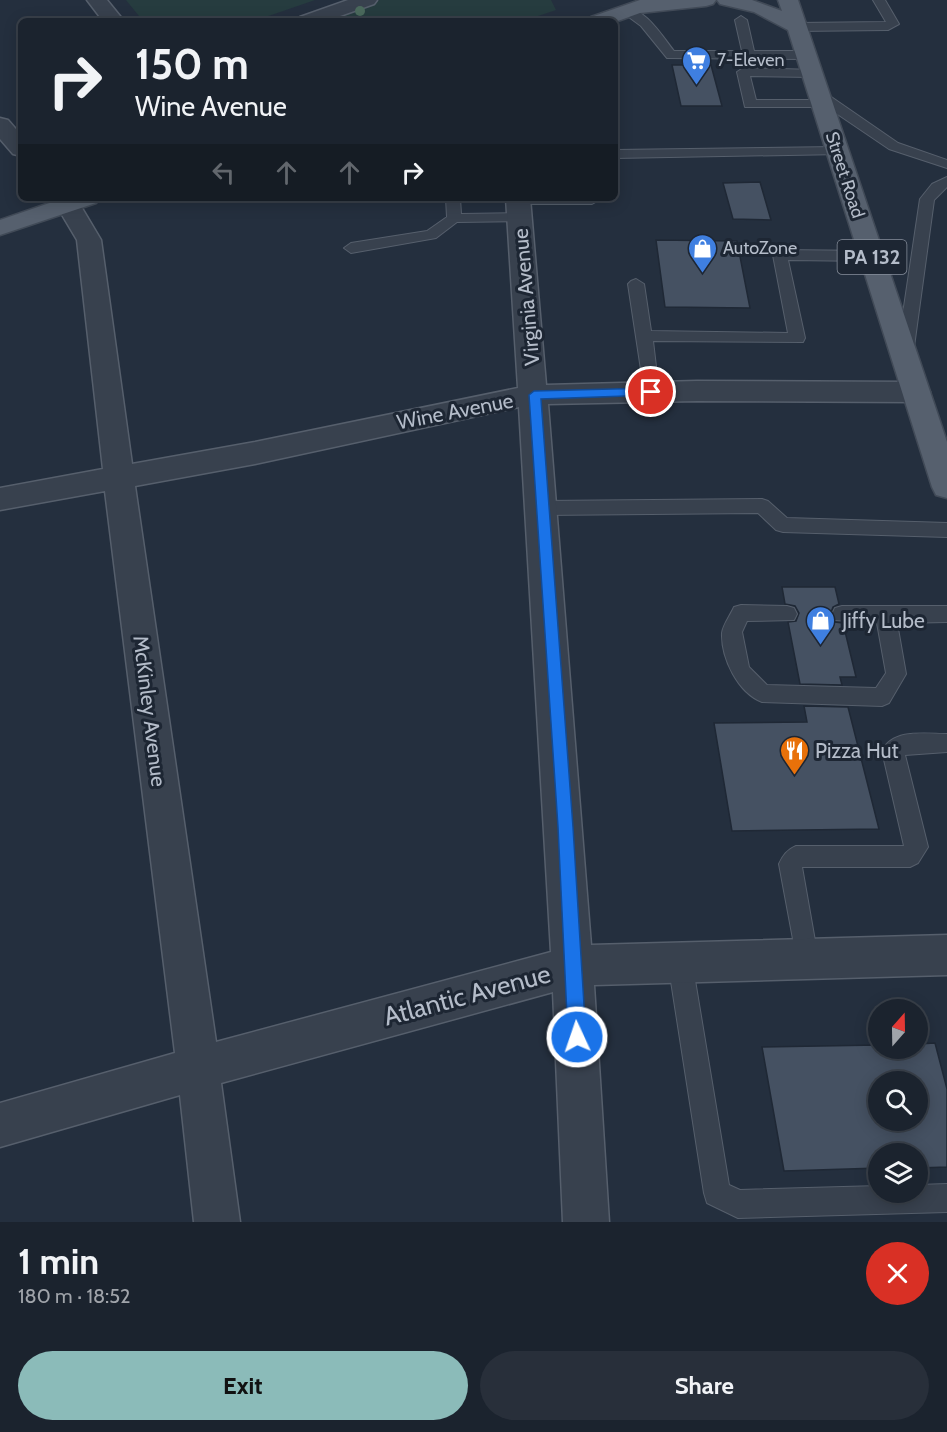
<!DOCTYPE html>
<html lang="en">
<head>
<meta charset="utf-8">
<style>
	body { margin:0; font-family:Cabin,sans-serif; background:#282f3a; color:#f1f3f6; height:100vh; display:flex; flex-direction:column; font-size:22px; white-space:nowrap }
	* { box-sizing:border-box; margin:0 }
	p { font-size:20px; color:#a0a4aa }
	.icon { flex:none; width:33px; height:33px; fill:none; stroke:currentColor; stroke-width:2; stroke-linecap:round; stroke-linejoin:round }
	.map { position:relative; height:1222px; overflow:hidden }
	.sheet { display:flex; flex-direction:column; background:#1b232e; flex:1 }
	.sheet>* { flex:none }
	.hud { position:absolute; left:18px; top:18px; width:600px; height:183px; border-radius:9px; box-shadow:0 3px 15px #0003,0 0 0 2px #39404a; background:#1b232e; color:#f1f3f6; overflow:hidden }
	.needle { width:39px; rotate:20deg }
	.fabs { position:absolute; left:868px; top:999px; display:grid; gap:12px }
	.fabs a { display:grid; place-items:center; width:60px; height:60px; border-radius:50%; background:#1b232e; box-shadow:0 3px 15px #0003,0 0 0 2px #39404a; font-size:30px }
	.pin { position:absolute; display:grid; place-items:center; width:51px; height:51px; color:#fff; margin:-26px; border:3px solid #fff; border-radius:50%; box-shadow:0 2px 6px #0007 }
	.me { position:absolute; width:66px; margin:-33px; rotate:357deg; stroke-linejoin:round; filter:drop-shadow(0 0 4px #0008) }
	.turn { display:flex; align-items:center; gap:21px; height:126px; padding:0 18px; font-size:27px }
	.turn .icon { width:78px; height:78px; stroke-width:2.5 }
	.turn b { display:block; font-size:42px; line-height:51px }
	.lanes { display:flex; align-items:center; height:57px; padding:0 18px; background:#0003; justify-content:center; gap:30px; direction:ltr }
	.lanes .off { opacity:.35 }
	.round { display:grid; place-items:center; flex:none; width:63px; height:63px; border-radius:32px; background:#282f3a }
	.summary { display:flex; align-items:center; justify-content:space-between; height:102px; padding:0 18px }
	h1 { font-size:36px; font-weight:800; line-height:45px }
	.cta { display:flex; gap:12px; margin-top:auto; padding:12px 18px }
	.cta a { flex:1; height:69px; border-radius:36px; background:#8bbbb9; color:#111; font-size:24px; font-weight:800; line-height:69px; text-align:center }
	.cta a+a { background:#282f3a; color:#f1f3f6 }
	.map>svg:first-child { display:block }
</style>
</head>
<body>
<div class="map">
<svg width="947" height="1222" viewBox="0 0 947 1222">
	<rect width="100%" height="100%" fill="#242f3e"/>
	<path fill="#263c3f" d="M 126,0 L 315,0 L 254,21 L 143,21 Z
		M 380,0 L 551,0 L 556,10 L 523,21 L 319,21 Z"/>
	<path fill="#455162" stroke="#1f2835" stroke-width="1.5" fill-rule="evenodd" d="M 672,65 L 711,65 L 722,106 L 681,106 Z
		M 760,182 L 771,220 L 733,219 L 723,183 Z
		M 656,240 L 737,241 L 750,308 L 665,307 Z
		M 782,587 L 835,587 L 839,604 L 833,607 L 830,615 L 835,622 L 843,623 L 856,677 L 840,677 L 842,685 L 800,684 L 788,622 L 796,621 L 799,613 L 795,606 L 785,604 Z
		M 804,706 L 848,707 L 879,829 L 732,831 L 714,723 L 807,722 Z
		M 935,1043 L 947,1089 L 947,1167 L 918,1168 L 918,1154 L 879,1154 L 879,1168 L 784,1171 L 762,1047 L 879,1045 L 879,1048 L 918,1048 L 918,1044 ZM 879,1082 L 918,1082 L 918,1120 L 879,1120 Z"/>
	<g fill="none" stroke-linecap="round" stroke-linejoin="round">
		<defs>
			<path id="lane" d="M 873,0 L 885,0 L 899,24 L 888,30 L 797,31 L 791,27 L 797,23 L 886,22 Z
				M 622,8 C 643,4 663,37 674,51 L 742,51 L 735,20 L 741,16 L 747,20 L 754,51 L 806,51 L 812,55 L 806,59 L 667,58 L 641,26 L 622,12 Z
				M 743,68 L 816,70 L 816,76 L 812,77 L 750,76 L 756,100 L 818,100 L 813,95 L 814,92 L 824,92 L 898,143 L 947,160 L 947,168 L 889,149 L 827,107 L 745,107 L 737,72 Z
				M 837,147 L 842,148 L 842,154 L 615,158 L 615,150 Z
				M 947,177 L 947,187 L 934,200 L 913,354 L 905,359 L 897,354 L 920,199 L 932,184 Z
				M 446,198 L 460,198 L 461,214 L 520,213 L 527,217 L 520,221 L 457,222 L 436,238 L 351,253 L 344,248 L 351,243 L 427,231 L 447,217 Z
				M 513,198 L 598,198 L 599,200 L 592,204 L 519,204 L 514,203 Z
				M 780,250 L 872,251 L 879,256 L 872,261 L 788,260 L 805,338 L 803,342 L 653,341 L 659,392 L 657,396 L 645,396 L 628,284 L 631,281 L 636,279 L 644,284 L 651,331 L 788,333 L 773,255 Z
				M 762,499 L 768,501 L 787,518 L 947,523 L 947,537 L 783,532 L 776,530 L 758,513 L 543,515 L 537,513 L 534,508 L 537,503 L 543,501 Z
				M 741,605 L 787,606 L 794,608 L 797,614 L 794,620 L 747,621 L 742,632 L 749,667 L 767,685 L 876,688 L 886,673 L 877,623 L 835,620 L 832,614 L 835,608 L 842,606 L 947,606 L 947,622 L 897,623 L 906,674 L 889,703 L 882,706 L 762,702 C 738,693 721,658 722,633 C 723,625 731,614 734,607 Z
				M 947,734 L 947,752 L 905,755 L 928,847 L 918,863 L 910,867 L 802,867 L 818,958 L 814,966 L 806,970 L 798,966 L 779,864 C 783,855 787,850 796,846 L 904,846 L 882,751 C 893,728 926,734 947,734 Z
				M 680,950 L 688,954 L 692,962 L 729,1185 L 740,1190 L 879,1186 L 879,1192 L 918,1192 L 918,1185 L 947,1184 L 947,1212 L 738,1218 L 707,1203 L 704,1193 L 668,962 L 672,954 Z"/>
			<path id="street" d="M 87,0 L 107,0 L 124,21 L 103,21 Z
				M 348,0 L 377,0 L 374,4 L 326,21 L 297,21 L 300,17 Z
				M 0,118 L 8,120 L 21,135 L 21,156 L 13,154 L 0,139 Z
				M 52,198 L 76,198 L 101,240 L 132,464 L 255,442 L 518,388 L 506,198 L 530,198 L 546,385 L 697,381 L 916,382 L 926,385 L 930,392 L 926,399 L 916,402 L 697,401 L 548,404 L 591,945 L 947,935 L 947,975 L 594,985 L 609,1222 L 563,1222 L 553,992 L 221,1083 L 240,1222 L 194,1222 L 180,1095 L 0,1147 L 0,1103 L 175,1053 L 105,491 L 0,510 L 0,488 L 103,469 L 77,240 ZM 519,407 L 551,952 L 216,1042 L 135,486 L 255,464 Z"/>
			<path id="primary" d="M 640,0 L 716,0 L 713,4 L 706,6 L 640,13 L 615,22 L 588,21 L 591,17 Z
				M 717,0 L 752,0 L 782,11 L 778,0 L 798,0 L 947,442 L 947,498 L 936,495 L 932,487 L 788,30 L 754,12 L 720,4 Z
				M 64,198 L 100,198 L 96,203 L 0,235 L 0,220 Z"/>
		</defs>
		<use href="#lane" stroke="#565f6c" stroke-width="2"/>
		<use href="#street" stroke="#565f6c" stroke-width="3"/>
		<use href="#primary" stroke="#414a57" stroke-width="3"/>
		<use href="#lane" fill="#38414e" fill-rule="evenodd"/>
		<use href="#street" fill="#38414e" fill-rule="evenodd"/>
		<use href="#primary" fill="#56606e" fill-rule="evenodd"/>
	</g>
	<circle fill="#4b6a5d" cx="360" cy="11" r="5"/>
	<path fill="#1a73e8" stroke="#114b97" stroke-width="1.5" d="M 651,388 L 656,392 L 655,395 L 541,399 L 573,827 L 586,1037 L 583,1044 L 577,1046 L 571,1044 L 568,1037 L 558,827 L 529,395 L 534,391 Z"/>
	<defs>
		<symbol id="supermarket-pin" viewBox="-11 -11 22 30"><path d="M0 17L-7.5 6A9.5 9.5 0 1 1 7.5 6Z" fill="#3f7fe0" stroke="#1d2633"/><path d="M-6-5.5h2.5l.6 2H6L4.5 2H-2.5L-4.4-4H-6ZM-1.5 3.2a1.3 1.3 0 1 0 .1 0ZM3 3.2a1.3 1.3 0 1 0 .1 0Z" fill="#fff"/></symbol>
		<symbol id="shop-pin" viewBox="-11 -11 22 30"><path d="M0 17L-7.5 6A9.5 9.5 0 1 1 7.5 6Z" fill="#3f7fe0" stroke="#1d2633"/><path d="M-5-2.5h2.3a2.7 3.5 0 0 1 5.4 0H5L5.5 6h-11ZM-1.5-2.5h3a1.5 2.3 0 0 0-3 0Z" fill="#fff"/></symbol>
		<symbol id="restaurant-pin" viewBox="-11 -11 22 30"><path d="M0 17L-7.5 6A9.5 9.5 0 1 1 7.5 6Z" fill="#e8710a" stroke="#1d2633"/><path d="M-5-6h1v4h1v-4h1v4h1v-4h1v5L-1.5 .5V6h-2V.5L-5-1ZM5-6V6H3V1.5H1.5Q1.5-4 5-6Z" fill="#fff"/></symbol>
	</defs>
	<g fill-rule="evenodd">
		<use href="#supermarket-pin" x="680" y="44" width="33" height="45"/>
		<use href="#shop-pin" x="686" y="232" width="33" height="45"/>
		<use href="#shop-pin" x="804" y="604" width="33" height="45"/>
		<use href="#restaurant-pin" x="778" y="734" width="33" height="45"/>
	</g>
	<g text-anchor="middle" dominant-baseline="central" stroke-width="6" stroke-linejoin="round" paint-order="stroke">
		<g font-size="18" fill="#b4bcc9" stroke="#1d2633" text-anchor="start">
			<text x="717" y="60">7-Eleven</text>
			<text x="723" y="248">AutoZone</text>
		</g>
		<g font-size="18" fill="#b4bcc9" stroke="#1d2633">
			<text transform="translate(845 175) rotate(72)">Street Road</text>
		</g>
		<rect fill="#1d2633" stroke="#878f9c" stroke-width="1.5" x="837.5" y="240" width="69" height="34" rx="4.5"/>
		<g font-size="20" font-weight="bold" fill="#b4bcc9">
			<text x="872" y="257">PA 132</text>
		</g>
		<g font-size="21" fill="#b4bcc9" stroke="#1d2633">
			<text transform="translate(526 297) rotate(-95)">Virginia Avenue</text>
			<text transform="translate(455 411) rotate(-11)">Wine Avenue</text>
			<text transform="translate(150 711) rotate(83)">McKinley Avenue</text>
		</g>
		<g font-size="21" fill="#b4bcc9" stroke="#1d2633" text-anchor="start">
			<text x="842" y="620">Jiffy Lube</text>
			<text x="815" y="750">Pizza Hut</text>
		</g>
		<g font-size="26" fill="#b4bcc9" stroke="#1d2633">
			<text transform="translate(467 995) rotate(-15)">Atlantic Avenue</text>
		</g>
	</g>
</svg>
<div class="fabs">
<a><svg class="needle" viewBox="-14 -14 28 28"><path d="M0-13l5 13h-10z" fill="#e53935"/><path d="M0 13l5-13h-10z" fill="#a0a4aa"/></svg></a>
<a><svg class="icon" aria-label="search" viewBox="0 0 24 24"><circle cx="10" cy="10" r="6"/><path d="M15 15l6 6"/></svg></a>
<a><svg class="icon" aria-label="layers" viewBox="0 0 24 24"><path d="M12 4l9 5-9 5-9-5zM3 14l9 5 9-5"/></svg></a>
</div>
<div class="pin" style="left:651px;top:392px;background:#d93025"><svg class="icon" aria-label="arrive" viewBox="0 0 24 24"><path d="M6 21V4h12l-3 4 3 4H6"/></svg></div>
<svg class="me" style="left:577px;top:1037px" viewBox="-20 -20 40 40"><circle r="17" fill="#1a73e8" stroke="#fff" stroke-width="3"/><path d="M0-11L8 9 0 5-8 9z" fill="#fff"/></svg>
<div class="hud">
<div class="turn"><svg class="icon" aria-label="right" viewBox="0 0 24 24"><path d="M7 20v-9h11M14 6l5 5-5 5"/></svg><div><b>150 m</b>Wine Avenue</div></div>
<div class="lanes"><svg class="icon off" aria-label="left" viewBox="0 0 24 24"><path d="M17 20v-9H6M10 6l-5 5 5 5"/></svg><svg class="icon off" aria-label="ahead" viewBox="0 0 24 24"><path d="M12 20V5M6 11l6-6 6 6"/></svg><svg class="icon off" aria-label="ahead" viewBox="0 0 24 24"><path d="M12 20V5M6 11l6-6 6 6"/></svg><svg class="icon" aria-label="right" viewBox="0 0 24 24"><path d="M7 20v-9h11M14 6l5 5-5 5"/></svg></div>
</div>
</div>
<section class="sheet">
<div class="summary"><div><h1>1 min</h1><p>180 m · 18:52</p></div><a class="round" style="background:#d93025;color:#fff"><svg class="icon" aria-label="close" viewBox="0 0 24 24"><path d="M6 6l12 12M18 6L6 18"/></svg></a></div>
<div class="cta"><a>Exit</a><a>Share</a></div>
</section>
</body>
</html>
